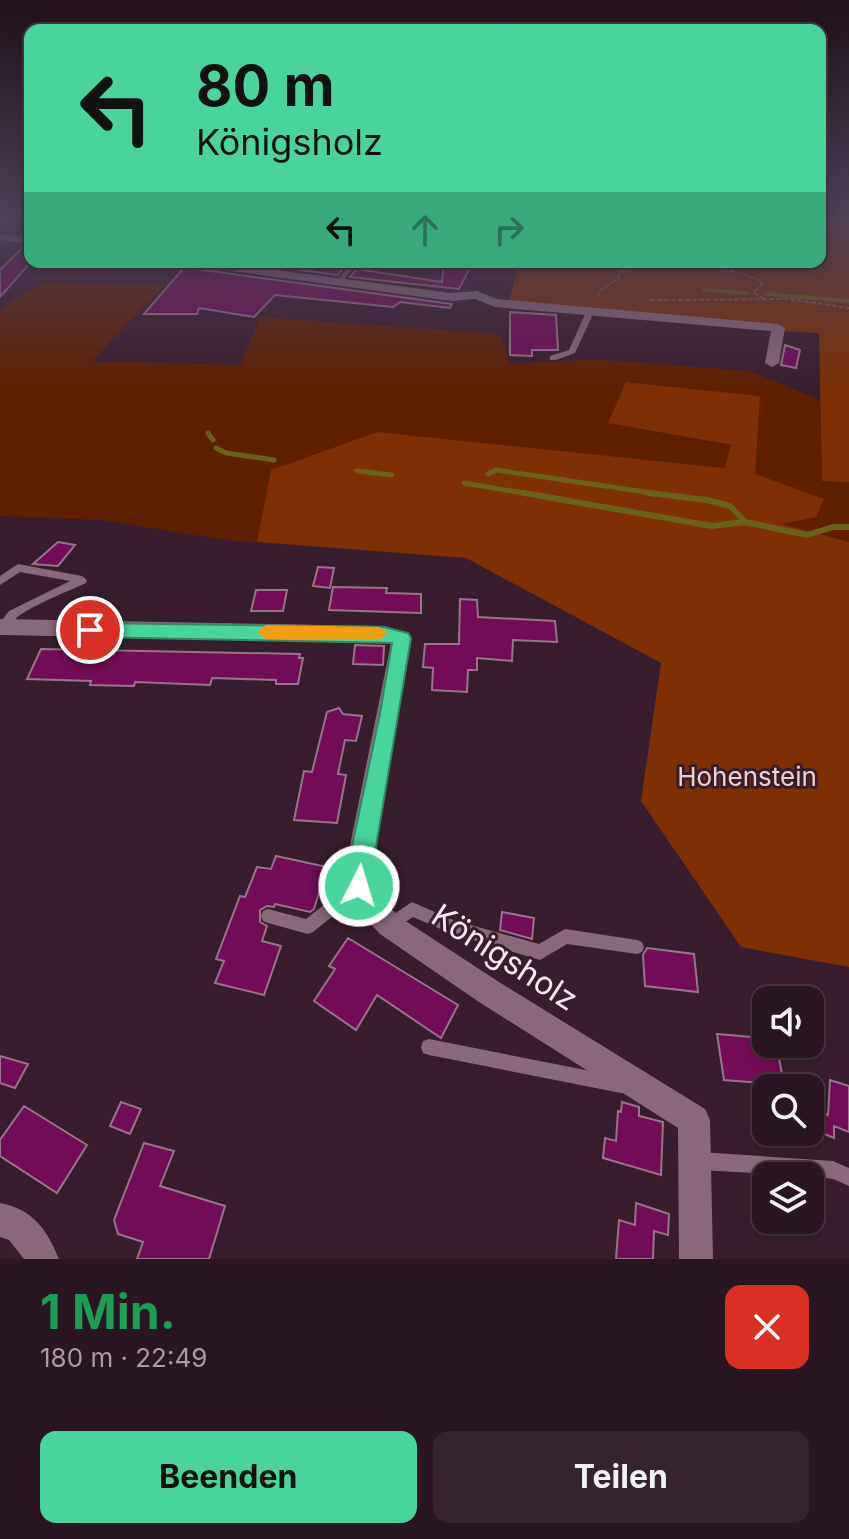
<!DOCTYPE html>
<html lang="de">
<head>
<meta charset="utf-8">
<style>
	body { margin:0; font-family:Inter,sans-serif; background:#36232f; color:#f1f3f6; height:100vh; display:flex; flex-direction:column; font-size:30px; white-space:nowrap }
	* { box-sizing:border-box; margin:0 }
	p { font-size:26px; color:#a59fa5 }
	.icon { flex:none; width:44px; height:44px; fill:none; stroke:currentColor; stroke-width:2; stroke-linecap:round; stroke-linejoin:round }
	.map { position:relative; height:1259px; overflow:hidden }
	.side { display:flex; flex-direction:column; background:#2a1622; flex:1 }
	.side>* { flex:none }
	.guide { position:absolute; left:24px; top:24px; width:802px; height:244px; border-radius:16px; box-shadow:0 4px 12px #0003,0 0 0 2px #463540; background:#49d49c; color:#111; overflow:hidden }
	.buttons { position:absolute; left:752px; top:986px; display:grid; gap:16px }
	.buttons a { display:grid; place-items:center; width:72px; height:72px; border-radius:16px; background:#2a1622; box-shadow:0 4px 12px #0003,0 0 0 2px #463540; font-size:40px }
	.pin { position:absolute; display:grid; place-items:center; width:68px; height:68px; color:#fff; margin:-34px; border:4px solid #fff; border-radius:50%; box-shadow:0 2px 8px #0007 }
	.me { position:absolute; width:88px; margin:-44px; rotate:5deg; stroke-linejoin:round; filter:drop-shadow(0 0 6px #0008) }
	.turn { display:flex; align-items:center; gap:28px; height:168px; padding:0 40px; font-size:36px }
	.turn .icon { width:104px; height:104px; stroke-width:2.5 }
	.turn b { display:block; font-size:56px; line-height:68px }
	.lanes { display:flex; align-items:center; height:76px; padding:0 40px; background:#0003; justify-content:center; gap:40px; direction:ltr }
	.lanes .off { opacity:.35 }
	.round { display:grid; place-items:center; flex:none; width:84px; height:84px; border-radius:16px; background:#36232f }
	.summary { display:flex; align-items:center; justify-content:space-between; height:136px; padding:0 40px }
	h1 { font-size:48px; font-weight:700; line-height:60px; color:#1e9e55 }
	.primary-button { display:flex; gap:16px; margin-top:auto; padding:16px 40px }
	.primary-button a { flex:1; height:92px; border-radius:16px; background:#49d49c; color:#111; font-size:32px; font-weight:700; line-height:92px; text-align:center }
	.primary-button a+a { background:#36232f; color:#f1f3f6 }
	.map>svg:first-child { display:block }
</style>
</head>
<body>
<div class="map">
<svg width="849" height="1259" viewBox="0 0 849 1259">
	<rect width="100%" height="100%" fill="#381d2e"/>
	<path fill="#5f2000" d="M 42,282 L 164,286 L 92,361 L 240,365 L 260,317 L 499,334 L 510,364 L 594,359 L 750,371 L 820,400 L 822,480 L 849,482 L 849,542 L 779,523 L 754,475 L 760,396 L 627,382 L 609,423 L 732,446 L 725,468 L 377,432 L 271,470 L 257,542 L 232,541 L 102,520 L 0,516 L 0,309 Z"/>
	<path fill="#7f3004" d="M 820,215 L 849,215 L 849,482 L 822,481 L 819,333 L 744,329 L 708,320 L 508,306 L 519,262 L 820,262 Z
		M 626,382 L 760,396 L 755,474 L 824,499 L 816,517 L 782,524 L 849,542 L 849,967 L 741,947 L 641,801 L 661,663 L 466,558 L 257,542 L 271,470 L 377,432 L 725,468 L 731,445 L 608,423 Z"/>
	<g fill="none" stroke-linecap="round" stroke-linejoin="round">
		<path stroke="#6a621b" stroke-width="4" d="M 704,290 L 747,293
			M 766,294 L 849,301"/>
		<path stroke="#6a621b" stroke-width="5" d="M 208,433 L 213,440
			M 216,448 L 226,453 L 274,460
			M 357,471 L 392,475
			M 488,474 L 496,470 L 666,495
			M 464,483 L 536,495"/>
		<path stroke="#6a621b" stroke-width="6" d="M 524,493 L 712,526 L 745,522 L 807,535 L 833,527 L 849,527
			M 648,493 L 707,500 L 730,506 L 745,522"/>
	</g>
	<path fill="#730d57" stroke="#98768a" stroke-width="2" d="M 24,246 L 30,247 L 30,263 L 0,297 L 0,270 Z
		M 238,262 L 304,262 L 344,267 L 338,275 Z
		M 444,262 L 473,262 L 459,289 L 350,277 L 357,269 L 442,282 Z
		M 183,265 L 189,268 L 452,304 L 450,308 L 400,302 L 393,307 L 275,295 L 254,317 L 199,308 L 197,314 L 144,314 L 182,270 Z
		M 510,312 L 556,315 L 558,350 L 532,350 L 532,356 L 510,355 Z
		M 785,345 L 800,350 L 796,368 L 781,365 Z
		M 58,542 L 75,545 L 58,566 L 33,564 Z
		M 318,567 L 334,568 L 330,588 L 313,586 Z
		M 333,587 L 387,588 L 386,593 L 421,594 L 421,613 L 329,610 Z
		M 256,590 L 287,590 L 283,611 L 251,611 Z
		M 460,599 L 477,600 L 478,617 L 555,621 L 557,642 L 513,640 L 512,661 L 477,658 L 477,670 L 468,670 L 467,692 L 432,690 L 433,668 L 423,667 L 425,644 L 459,644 Z
		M 355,645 L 384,646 L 383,665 L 353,664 Z
		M 41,649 L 300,654 L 299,658 L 303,658 L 298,684 L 276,684 L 276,680 L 212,678 L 210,685 L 135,682 L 134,686 L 90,685 L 91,681 L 27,679 Z
		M 339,708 L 343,714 L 362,716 L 356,741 L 345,740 L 338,774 L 346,775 L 337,823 L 294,820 L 304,771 L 312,772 L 327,712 Z
		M 276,856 L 327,867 L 314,909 L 310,912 L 275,904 L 274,907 L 267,906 L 260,910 L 260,922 L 267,926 L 262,941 L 281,946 L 264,995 L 215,983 L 224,961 L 216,959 L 240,896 L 245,897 L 257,867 L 271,869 Z
		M 502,912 L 534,918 L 532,939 L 500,930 Z
		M 348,938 L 458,1005 L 441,1038 L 377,995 L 356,1030 L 314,1001 L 335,969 L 329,966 Z
		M 647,948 L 694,954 L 698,992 L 645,986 L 643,955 Z
		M 717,1034 L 764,1038 L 767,1052 L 778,1053 L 784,1085 L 724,1080 Z
		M 0,1056 L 28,1064 L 15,1088 L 0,1083 Z
		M 830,1080 L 849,1086 L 849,1132 L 834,1126 L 834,1138 L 810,1128 L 810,1108 L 828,1115 Z
		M 121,1102 L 141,1109 L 130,1134 L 110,1126 Z
		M 622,1102 L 639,1107 L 639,1116 L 663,1122 L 661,1175 L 603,1158 L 605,1138 L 616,1141 L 618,1111 L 621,1112 Z
		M 24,1106 L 87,1145 L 57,1193 L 0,1156 L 0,1140 Z
		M 144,1143 L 174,1151 L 160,1186 L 225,1206 L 209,1259 L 137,1259 L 143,1242 L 118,1234 L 114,1220 Z
		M 636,1203 L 669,1214 L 668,1235 L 654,1231 L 653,1259 L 616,1259 L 619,1220 L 635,1225 Z"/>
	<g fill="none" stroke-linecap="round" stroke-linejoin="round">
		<path stroke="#765e6d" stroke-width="2" stroke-dasharray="5 2" stroke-linecap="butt" d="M 642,266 L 653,262
			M 598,297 L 599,291 L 618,279 L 618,274 L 625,270 C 670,264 721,262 763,282 L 754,293 L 763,298
			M 650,300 L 788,299 L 849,308"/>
		<path fill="#8a697c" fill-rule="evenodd" d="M 352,262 L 358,262 L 340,284 L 336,284 L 336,282 Z
			M 590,310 L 594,312 L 575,353 L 556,360 L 550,360 L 550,356 L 569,350 L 586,312 Z
			M 18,564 L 82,576 L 87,580 L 86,583 C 64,593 40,602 20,615 C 11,621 13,630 0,629 L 0,623 L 9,611 L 70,581 L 20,572 L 0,585 L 0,576 Z
			M 359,879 L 364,881 L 366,886 L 364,891 L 313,932 L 308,934 L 268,923 L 263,921 L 261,916 L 263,911 L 268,909 L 306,919 L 354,881 Z
			M 412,902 L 453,920 L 539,944 L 565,929 L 637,940 L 642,942 L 644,947 L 642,952 L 637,954 L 567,944 L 540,960 L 452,934 L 413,917 L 390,932 L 385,930 L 383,925 L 385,920 Z
			M 429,1039 L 621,1077 L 627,1079 L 629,1085 L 627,1091 L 621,1093 L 429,1055 L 423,1053 L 421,1047 L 423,1041 Z
			M 699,1152 L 833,1161 L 849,1168 L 849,1186 L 833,1179 L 810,1176 L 699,1170 L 693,1167 L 690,1161 L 693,1155 Z"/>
		<path fill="#8a697c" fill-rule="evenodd" d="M 0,234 L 30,238 L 30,244 L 0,240 Z
			M 183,262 L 215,262 L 451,293 L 477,291 L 497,299 L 778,324 L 785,328 L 779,363 L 772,367 L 765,363 L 771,331 L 495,307 L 475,299 L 451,301 L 189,265 Z
			M 0,619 L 384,626 L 409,633 L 412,638 L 372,865 L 374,890 L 398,916 L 499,982 L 705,1109 L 710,1120 L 713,1259 L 679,1259 L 678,1128 L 479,1002 L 380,934 L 355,908 L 346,886 L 346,865 L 391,643 L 0,635 Z
			M 0,1203 C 33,1209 47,1230 59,1259 L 24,1259 L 9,1240 L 0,1237 Z"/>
	</g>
	<linearGradient id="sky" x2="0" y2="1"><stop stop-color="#1f1019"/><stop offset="0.55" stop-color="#4d4057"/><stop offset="1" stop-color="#4d4057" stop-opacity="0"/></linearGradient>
	<rect width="849" height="392" fill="url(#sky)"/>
	<path fill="#49d49c" stroke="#2f8a65" stroke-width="2" d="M 90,623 L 384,627 L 408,633 L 411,638 L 368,894 L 359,897 L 351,894 L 348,886 L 348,865 L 380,714 L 392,643 L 90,637 L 81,630 Z"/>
	<path fill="#f59e0b" d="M 266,625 L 379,627 L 388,633 L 379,640 L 266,639 L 257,632 Z"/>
	<g text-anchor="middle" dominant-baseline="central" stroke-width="6" stroke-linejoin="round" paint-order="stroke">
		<g font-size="26" fill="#f0d3c8" stroke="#381d2e">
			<text x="747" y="776">Hohenstein</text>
		</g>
		<g font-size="32" fill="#fce9f4" stroke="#381d2e">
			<text transform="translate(505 957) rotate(33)">Königsholz</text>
		</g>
	</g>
</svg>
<div class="buttons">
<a><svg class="icon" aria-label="sound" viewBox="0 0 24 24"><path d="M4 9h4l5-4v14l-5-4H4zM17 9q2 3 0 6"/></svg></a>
<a><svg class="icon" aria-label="search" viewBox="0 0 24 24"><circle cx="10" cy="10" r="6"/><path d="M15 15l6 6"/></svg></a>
<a><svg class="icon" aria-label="layers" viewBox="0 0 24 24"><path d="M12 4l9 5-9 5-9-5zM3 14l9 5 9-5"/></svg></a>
</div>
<div class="pin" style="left:90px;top:630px;background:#d93025"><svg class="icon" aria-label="arrive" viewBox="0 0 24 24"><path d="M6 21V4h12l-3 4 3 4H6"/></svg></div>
<svg class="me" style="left:359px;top:886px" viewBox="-20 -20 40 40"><circle r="17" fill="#49d49c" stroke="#fff" stroke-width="3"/><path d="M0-11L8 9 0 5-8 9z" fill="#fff"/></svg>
<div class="guide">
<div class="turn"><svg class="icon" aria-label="left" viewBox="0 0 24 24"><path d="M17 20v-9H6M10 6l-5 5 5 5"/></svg><div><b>80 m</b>Königsholz</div></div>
<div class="lanes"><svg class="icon" aria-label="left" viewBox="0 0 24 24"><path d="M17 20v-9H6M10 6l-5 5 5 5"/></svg><svg class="icon off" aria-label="ahead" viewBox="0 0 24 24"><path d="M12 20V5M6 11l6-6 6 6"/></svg><svg class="icon off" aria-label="right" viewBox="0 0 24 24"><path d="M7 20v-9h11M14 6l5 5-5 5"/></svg></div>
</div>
</div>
<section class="side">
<div class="summary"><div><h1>1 Min.</h1><p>180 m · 22:49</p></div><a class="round" style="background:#d93025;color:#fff"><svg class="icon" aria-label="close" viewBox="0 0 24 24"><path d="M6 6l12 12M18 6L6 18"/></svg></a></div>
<div class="primary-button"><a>Beenden</a><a>Teilen</a></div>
</section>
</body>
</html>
